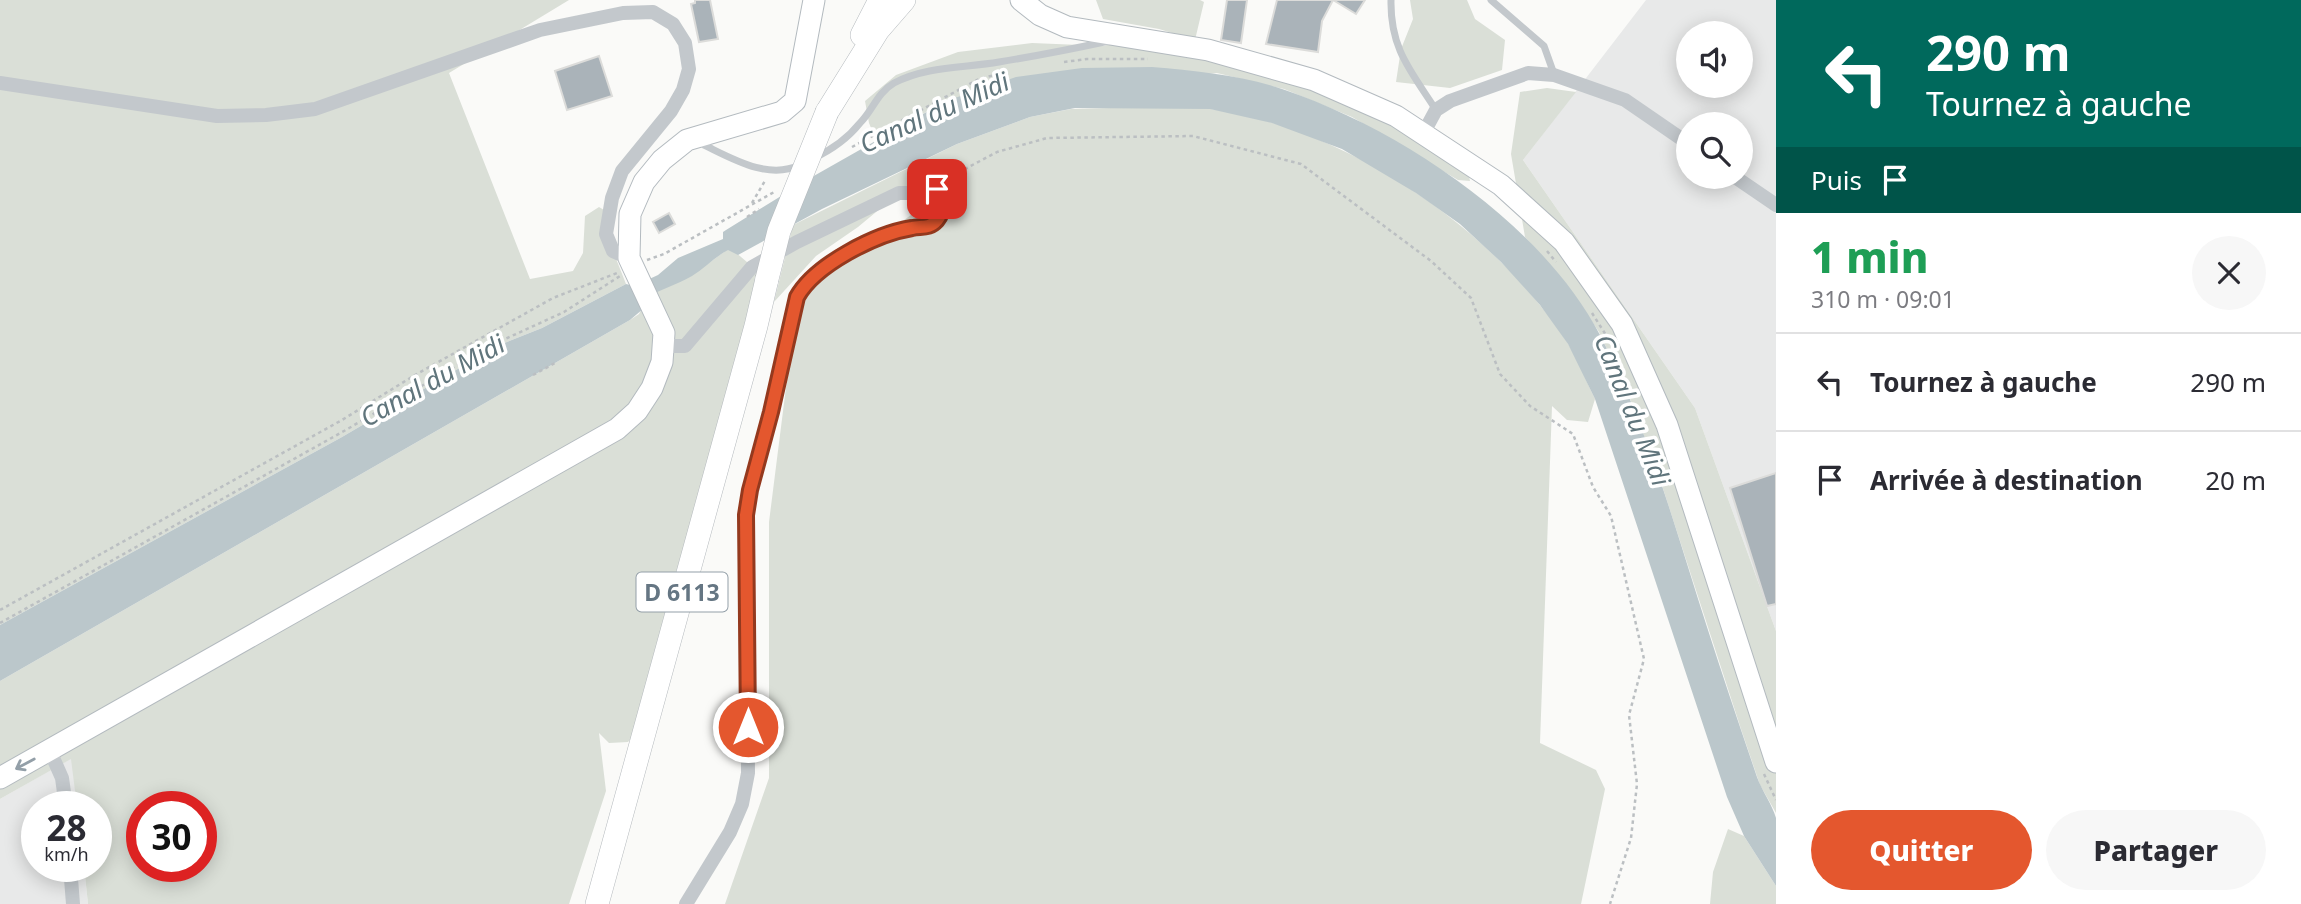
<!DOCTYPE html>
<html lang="fr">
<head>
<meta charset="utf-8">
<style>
	body { margin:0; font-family:"Noto Sans",sans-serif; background:#f7f7f7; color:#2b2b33; height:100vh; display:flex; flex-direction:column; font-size:26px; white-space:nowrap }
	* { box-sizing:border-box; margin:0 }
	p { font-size:23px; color:#7c7c81 }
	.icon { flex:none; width:38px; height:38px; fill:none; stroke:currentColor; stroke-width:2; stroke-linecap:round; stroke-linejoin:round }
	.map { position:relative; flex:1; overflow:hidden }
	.drawer { display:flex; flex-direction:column; background:#fff; width:525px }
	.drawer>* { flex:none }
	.guide { background:#00695c; color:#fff; overflow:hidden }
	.fabs { position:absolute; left:1676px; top:21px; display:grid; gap:14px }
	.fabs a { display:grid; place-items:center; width:77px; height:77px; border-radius:50%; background:#fff; box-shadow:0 4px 18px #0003; font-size:35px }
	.speed { position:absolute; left:21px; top:791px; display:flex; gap:14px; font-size:35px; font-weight:700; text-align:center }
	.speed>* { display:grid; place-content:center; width:91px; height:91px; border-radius:50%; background:#fff; box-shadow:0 4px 18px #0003; line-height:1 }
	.speed small { font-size:18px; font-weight:400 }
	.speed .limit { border:10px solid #d22; background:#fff; color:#111 }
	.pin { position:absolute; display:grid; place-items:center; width:60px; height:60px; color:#fff; margin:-30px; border-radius:14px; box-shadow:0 4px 10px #0006 }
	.me { position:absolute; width:77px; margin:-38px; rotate:0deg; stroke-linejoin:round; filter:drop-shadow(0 0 5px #0008) }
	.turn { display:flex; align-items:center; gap:24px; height:147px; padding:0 35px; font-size:32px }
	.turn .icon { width:91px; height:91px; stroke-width:2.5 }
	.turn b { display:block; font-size:49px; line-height:60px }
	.then { display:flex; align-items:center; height:66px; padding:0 35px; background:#0003; gap:14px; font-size:26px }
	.round { display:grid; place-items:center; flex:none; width:74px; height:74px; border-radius:37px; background:#f7f7f7 }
	.headline { display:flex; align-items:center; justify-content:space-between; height:119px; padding:0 35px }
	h1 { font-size:42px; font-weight:800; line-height:52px; color:#1e9e55 }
	.action { display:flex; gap:14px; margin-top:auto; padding:14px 35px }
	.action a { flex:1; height:80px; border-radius:42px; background:#e4572e; color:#fff; font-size:28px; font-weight:800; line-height:80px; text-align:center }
	.action a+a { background:#f7f7f7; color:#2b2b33 }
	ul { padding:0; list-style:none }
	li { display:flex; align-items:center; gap:21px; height:98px; padding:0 35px; border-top:2px solid #e1e1e2 }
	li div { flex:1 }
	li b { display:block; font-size:26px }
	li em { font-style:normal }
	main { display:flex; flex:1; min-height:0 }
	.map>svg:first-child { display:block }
</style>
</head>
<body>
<main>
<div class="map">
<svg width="1776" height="904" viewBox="0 0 1776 904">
	<rect width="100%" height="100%" fill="#fafaf8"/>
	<path fill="#e8e9e9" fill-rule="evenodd" d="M 1646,0 L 1776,0 L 1776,631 L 1695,408 L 1523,160 ZM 1689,33 L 1741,33 L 1741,86 L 1689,86 ZM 1689,124 L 1741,124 L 1741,177 L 1689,177 Z
		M 72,758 L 77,807 L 37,807 L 37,866 L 84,866 L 88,904 L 0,904 L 0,799 Z"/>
	<path fill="#dadfd7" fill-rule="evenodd" d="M 0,0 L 569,0 L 449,73 L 530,279 L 573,271 L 583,253 L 585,216 L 599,207 L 609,213 L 613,251 L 626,284 L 542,328 L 497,346 L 342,437 L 0,625 Z
		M 1096,0 L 1200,0 L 1204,2 L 1195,40 L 1159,29 L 1103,19 Z
		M 1410,0 L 1467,0 L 1475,19 L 1505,40 L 1502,70 L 1450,88 L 1396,82 L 1401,49 L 1413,19 Z
		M 1130,37 L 1314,80 L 1466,162 L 1470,181 L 1458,180 L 1352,117 L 1284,89 L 1217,73 L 946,101 L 876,140 L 869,123 L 865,101 L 896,75 L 958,52 L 1032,43 L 1104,46 Z
		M 1547,88 L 1576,92 L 1523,160 L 1695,408 L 1776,631 L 1776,813 L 1760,785 L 1741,729 L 1657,470 L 1627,391 L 1599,332 L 1567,285 L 1525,237 L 1511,154 L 1520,92 Z
		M 1147,107 C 1168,108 1190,106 1211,109 C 1346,128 1493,228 1567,342 C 1578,360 1586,381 1595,399 L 1588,422 L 1567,420 L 1552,406 L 1540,743 L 1596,770 L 1605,789 L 1581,904 L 725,904 L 769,778 L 769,522 L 793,332 L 806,292 L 915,212 L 942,187 L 899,193 L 858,227 L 816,256 L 774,302 L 793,225 L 957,144 L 1030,117 L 1071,109 Z
		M 728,249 L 734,251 L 767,279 L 648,718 L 628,742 L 609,743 L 599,733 L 606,791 L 569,904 L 88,904 L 84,866 L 96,866 L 96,807 L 77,807 L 71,759 L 0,799 L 0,681 L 630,320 L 639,314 L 648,296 L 709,263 ZM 142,807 L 201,807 L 201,866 L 142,866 Z
		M 1728,829 L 1744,836 L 1776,886 L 1776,904 L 1710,904 L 1713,872 Z"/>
	<path fill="#bbc7cb" d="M 1152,67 C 1197,71 1242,75 1285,90 C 1402,130 1542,224 1600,335 C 1648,427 1675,528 1707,627 C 1723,677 1740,727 1757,777 C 1762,791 1772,804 1776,818 C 1776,834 1776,868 1776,886 L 1744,836 L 1727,797 L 1595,399 L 1568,344 L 1540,305 L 1501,262 L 1460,224 L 1416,193 L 1342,149 L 1272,123 L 1210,109 L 1075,108 L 1030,117 L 957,144 L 822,209 L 738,255 L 728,250 C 715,257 705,268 692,276 C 676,285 658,290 642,300 L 643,309 L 630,320 L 0,681 L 0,625 L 342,437 L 497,346 L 542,328 L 626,284 L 634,286 L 658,275 L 678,258 L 723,239 L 723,232 L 726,230 L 812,177 L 946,101 L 1016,77 L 1082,68 Z"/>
	<path fill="#aab3b9" stroke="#dcdcda" stroke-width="2" d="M 695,0 L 710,0 L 718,39 L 699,42 L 691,4 L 695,3 Z
		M 1227,0 L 1247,0 L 1241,43 L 1221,40 Z
		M 1277,0 L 1365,0 L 1356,14 L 1333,0 L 1322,21 L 1318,52 L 1266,44 Z
		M 599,56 L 612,96 L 567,110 L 555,71 Z
		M 669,213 L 675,224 L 659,233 L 653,222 Z
		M 1776,473 L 1776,604 L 1767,606 L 1730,488 Z"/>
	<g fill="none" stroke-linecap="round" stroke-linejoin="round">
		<defs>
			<path id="secondary" d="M 1021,0 L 1040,15 L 1067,27 L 1208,50 L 1314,80 L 1396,116 L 1501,185 L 1564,242 L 1622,324 L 1667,425 L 1776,762
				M 0,778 L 617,429 L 637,411 L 652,388 L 662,362 L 664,333 L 629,258 L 630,214 L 644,182 L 662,160 L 687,140 L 782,112 L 795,101 L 814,0"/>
			<path id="primary" d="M 862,35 L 880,0
				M 827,112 L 878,30 L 904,0
				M 597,904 L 756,326 L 767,279"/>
		</defs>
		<use href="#secondary" stroke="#b3babf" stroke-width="23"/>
		<use href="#primary" stroke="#b5babe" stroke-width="24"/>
		<path stroke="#bbbfc2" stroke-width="2.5" stroke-dasharray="3.5 3.5" stroke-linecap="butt" d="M 1064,62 L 1087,59 L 1148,59
			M 852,147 L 979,79 L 1002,73
			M 946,179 L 997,152 L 1047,138 L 1193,136 L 1301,164 L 1431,261 L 1471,298 L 1500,374 L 1530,406 L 1573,434 L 1593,487 L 1611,516 L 1644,659 L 1629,715 L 1637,784 L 1631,838 L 1610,904
			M 752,203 L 766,179
			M 747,217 L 759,209
			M 1547,251 L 1556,262
			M 647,260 L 664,254 L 776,191
			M 1592,313 L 1611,343
			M 533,375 L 555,363
			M 0,610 L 342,420 L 415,375 L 553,298 L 617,273
			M 0,623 L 344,431 L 492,345 L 564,312 L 620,276
			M 1764,774 L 1776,800"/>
		<path stroke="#c3c8cc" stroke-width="7" d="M 1391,0 C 1390,49 1411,71 1436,110
			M 1491,0 L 1544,46 L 1554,74
			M 702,140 L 704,145 C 733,159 768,180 800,165
			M 814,158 C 831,150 848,138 860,123 C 873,110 877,93 894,83 C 926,66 964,68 999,62 C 1036,56 1072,49 1109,41"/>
		<path stroke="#c3c8cc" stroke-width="14" d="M 0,83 L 217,116 L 266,115 L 315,109 L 540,30 L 623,13 L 653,12 L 673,24 L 685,43 L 689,69 L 683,90 L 671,111 L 622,171 L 612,198 L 606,234 L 613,251 L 629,258
			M 1423,134 L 1436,110 L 1450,101 L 1528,73 L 1554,75 L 1625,100 L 1689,144
			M 1735,177 L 1776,205
			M 663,346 L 685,346 L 752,267 L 797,242 L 899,193 L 924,193 L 937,189 C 941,200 945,210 937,220 C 929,229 922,226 912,228 C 876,234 815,265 797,297 L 770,412 L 750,490 L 746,515 L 748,773 L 742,804 L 730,832 L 686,904
			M 50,751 L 62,778 L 66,807
			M 70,866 L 73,904"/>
		<use href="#secondary" stroke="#fff" stroke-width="21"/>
		<use href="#primary" stroke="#fff" stroke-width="23"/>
		<defs>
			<path id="primary-bridge" d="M 767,279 L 779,231 L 827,112"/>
		</defs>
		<use href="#primary-bridge" stroke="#b5babe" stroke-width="24" stroke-linecap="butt"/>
		<use href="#primary-bridge" stroke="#fff" stroke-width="23"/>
	</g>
	<defs><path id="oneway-shaft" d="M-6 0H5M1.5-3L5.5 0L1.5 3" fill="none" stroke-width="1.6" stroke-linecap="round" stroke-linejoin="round" transform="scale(1.75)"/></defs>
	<use stroke="#939fa8" href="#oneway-shaft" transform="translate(25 764) rotate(152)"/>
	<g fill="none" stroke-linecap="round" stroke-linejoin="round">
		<defs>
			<path id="route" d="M 748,727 L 746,515 L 750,490 L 771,412 L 797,297 C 815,265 875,234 912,228 C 922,226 929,229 937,220 C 945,210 941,200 937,189"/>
		</defs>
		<use href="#route" stroke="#94391e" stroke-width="18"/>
		<use href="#route" stroke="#e4572e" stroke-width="12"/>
	</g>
	<g text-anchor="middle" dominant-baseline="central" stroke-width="7" stroke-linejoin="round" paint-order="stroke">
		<rect fill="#fff" stroke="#939fa8" stroke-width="2" x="636.5" y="572.5" width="91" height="39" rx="5"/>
		<g font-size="23" font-weight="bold" fill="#657683">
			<text x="682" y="592">D 6113</text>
		</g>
		<g font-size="26" font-style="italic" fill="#60757c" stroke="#fff">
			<text transform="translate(934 112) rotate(-24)">Canal du Midi</text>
			<text transform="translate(432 380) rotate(-29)">Canal du Midi</text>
			<text transform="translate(1633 410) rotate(68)">Canal du Midi</text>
		</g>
	</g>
</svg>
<div class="fabs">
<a><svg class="icon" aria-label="sound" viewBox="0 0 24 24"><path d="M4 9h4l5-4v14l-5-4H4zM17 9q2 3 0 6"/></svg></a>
<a><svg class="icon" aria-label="search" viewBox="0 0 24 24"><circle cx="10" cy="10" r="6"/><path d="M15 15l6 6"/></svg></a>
</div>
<div class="speed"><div>28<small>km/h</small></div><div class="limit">30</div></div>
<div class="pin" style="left:937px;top:189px;background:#d93025"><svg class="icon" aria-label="arrive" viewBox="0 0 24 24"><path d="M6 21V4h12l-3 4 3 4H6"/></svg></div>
<svg class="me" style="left:748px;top:727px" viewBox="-20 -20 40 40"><circle r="17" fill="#e4572e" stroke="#fff" stroke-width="3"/><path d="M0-11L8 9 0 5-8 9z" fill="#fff"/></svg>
</div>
<section class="drawer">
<div class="guide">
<div class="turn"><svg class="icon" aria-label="left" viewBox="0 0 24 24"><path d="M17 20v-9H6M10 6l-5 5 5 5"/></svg><div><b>290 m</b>Tournez à gauche</div></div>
<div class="then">Puis<svg class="icon" aria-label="arrive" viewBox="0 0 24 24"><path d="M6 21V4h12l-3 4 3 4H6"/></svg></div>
</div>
<div class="headline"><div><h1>1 min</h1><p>310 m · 09:01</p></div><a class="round"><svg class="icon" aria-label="close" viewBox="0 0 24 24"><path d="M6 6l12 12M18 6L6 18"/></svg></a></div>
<ul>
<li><svg class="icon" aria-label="left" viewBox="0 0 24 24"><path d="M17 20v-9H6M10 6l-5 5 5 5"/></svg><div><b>Tournez à gauche</b></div><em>290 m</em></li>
<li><svg class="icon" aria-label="arrive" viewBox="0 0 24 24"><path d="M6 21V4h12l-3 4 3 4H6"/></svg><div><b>Arrivée à destination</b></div><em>20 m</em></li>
</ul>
<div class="action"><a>Quitter</a><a>Partager</a></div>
</section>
</main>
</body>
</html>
